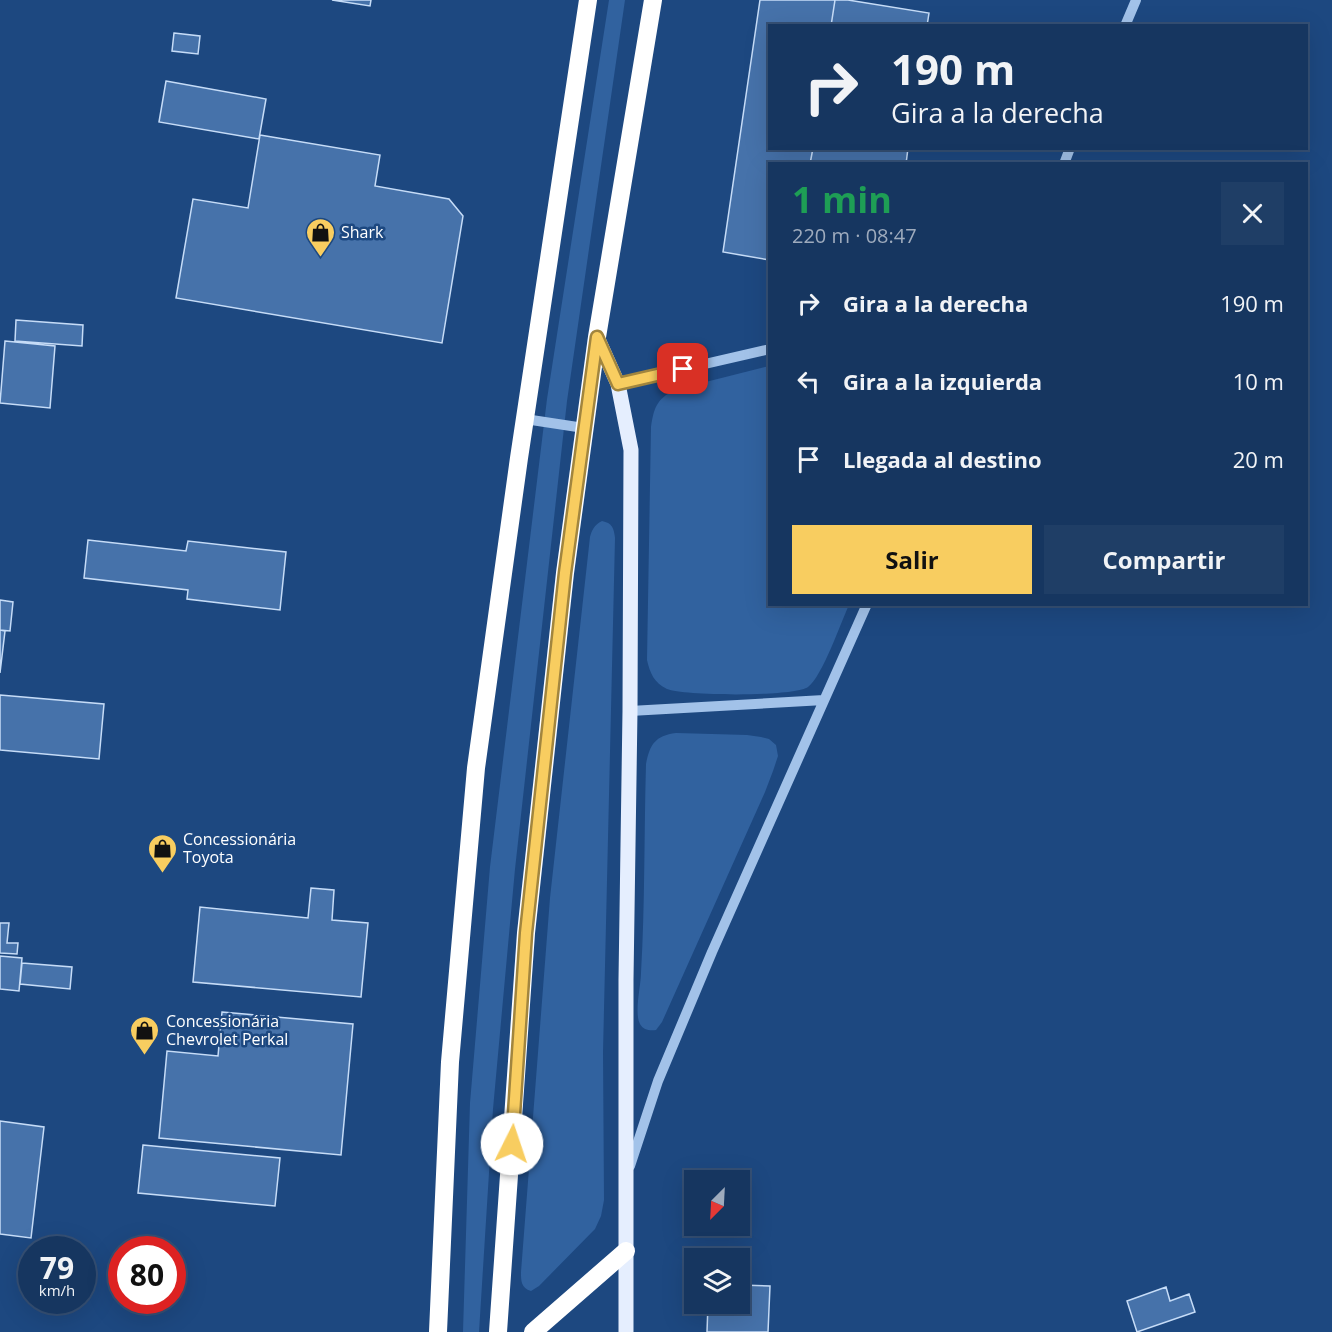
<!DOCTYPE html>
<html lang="es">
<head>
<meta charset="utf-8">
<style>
	body { margin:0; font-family:"Open Sans",sans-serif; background:#1f3e66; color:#f1f3f6; height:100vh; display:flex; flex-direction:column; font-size:22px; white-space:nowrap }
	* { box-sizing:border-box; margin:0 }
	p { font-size:20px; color:#9eabbd }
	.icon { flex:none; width:33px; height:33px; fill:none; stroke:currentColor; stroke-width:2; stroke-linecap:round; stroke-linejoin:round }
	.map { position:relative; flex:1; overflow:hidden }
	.side { position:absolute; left:768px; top:162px; width:540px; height:444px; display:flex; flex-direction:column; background:#163660; border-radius:0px; box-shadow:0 6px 24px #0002,0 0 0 2px #355075 }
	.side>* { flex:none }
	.banner { position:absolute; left:768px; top:24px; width:540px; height:126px; border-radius:0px; box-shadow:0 6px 24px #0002,0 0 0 2px #355075; background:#163660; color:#f1f3f6; overflow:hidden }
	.needle { width:39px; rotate:204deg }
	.fabs { position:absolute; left:684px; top:1170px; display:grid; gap:12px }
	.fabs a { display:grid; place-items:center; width:66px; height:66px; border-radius:0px; background:#163660; box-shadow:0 6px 24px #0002,0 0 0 2px #355075; font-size:30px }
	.speed { position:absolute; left:18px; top:1236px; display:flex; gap:12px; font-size:30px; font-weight:700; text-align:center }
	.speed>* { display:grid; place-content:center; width:78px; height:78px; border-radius:50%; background:#163660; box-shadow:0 6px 24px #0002,0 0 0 2px #355075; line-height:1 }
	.speed small { font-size:15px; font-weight:400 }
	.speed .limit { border:9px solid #d22; background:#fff; color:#111 }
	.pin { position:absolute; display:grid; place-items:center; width:51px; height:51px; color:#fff; margin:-26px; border-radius:12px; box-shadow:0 3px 9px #0006 }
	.me { position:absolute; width:66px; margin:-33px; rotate:4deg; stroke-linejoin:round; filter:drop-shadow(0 0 4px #0008) }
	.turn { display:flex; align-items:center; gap:21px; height:126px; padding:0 24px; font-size:27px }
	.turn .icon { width:78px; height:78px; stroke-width:2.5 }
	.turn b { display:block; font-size:42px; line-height:51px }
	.round { display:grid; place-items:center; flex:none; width:63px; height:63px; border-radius:0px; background:#1f3e66 }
	.headline { display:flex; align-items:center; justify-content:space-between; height:102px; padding:0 24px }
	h1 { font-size:36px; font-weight:700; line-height:45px; color:#1e9e55 }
	.cta { display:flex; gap:12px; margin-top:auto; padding:12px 24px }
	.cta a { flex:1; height:69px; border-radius:0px; background:#f8cd60; color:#111; font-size:24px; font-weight:700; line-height:69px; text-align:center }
	.cta a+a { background:#1f3e66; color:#f1f3f6 }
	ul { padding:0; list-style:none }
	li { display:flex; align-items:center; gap:18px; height:78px; padding:0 24px }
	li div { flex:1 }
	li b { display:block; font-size:22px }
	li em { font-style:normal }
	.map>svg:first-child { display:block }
</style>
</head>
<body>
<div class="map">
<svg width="1332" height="1332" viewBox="0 0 1332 1332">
	<rect width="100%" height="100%" fill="#1d4880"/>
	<path fill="#31629f" d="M 609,0 L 625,0 L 567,401 L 515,869 L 493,1109 L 479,1332 L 463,1332 L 470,1103 L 490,867 L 547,399 Z
		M 769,366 L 770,604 L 849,605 C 841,622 822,677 808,687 C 794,697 684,696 667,689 C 654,683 650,673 647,660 L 651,427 C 654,406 658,397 678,389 Z
		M 602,521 C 612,523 614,528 615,538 L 603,1052 L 604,1200 L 601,1216 L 595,1229 L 539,1286 L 531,1291 C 521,1288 521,1281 521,1272 L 550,898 L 590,537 C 592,530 594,525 602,521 Z
		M 676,733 L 747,735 L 761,737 L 769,739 L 776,745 L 778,756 L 773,771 L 765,792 L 662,1022 L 656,1030 C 650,1031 643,1030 640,1024 C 634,1013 641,985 641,973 C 645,904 644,834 646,764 C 650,744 655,736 676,733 Z"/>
	<path fill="#4672aa" stroke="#c6dcf7" stroke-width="1.5" d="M 332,0 L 371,0 L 370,6 Z
		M 760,0 L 835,0 L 831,26 L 770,26 L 770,148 L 813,148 L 810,164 L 770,164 L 770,260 L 723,252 Z
		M 835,0 L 848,0 L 929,13 L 927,26 L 831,26 Z
		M 174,33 L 200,36 L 198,54 L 172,51 Z
		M 166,81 L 266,99 L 259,139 L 159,122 Z
		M 260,135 L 380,155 L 375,186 L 449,199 L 463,216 L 442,343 L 176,298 L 193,199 L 248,208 Z
		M 813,148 L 908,148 L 906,164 L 810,164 Z
		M 16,320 L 83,325 L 82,346 L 15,341 Z
		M 5,341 L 55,346 L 50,408 L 0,403 Z
		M 88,540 L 186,551 L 188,541 L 286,552 L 280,610 L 187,599 L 188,590 L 84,578 Z
		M 0,600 L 13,602 L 10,631 L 0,630 Z
		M 0,630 L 5,631 L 0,673 Z
		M 0,695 L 104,704 L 99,759 L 0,750 Z
		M 311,888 L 334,890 L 332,920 L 368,923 L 361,997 L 193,982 L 200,907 L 308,918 Z
		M 0,923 L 9,923 L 7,943 L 18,943 L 17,954 L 0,953 Z
		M 0,956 L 22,958 L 19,991 L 0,989 Z
		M 22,963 L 72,967 L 70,989 L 20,984 Z
		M 222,1012 L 353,1024 L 341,1155 L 159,1138 L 167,1051 L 218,1056 Z
		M 0,1121 L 44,1127 L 31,1238 L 0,1234 Z
		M 143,1145 L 280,1158 L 275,1206 L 138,1193 Z
		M 740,1285 L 770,1286 L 768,1332 L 707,1332 L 708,1304 L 740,1304 Z
		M 1166,1287 L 1170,1301 L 1189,1294 L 1195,1312 L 1137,1332 L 1127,1301 Z"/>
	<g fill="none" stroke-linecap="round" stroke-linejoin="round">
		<path stroke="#a2c2e9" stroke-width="10" d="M 1125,26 L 1136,0
			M 1064,164 L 1070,148
			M 618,384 L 770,349
			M 525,419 L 584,428
			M 630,711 L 824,700
			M 630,1166 L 658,1081 L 712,952 L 867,604"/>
		<path stroke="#e5eefe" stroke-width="15" d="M 597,337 L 618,384 L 631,450 L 630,711 L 626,980 L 626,1332"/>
		<path stroke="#fff" stroke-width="18" d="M 438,1332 L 450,1062 L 476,768 L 519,458 L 588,0
			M 498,1332 L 526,933 L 565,573 L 597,337 L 653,0
			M 533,1332 L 626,1251"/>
	</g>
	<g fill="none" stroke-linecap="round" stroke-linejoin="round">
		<defs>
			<path id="route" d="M 512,1144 L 526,933 L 565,573 L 597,337 L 618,384 L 683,369"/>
		</defs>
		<use href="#route" stroke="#a1853e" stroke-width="15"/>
		<use href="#route" stroke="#f8cd60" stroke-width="10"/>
	</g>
	<defs>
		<symbol id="shop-pin" viewBox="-11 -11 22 30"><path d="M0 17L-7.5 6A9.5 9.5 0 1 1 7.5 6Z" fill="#f8cd60" stroke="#1d4880"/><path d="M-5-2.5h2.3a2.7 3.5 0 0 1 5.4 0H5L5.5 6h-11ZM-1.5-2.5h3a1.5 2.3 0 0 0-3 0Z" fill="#111"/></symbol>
	</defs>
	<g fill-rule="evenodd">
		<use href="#shop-pin" x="304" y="216" width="33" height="45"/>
		<use href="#shop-pin" x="146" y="832" width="33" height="45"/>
		<use href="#shop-pin" x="128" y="1014" width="33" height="45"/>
	</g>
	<g text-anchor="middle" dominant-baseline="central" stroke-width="5" stroke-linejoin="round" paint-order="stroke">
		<g font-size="16" fill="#fff" stroke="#1d4880" text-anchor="start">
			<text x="341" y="232">Shark</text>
			<text x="183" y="839">Concessionária<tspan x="183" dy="18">Toyota</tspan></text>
			<text x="166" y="1021">Concessionária<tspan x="166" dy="18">Chevrolet Perkal</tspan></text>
		</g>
	</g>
</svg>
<div class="fabs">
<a><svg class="needle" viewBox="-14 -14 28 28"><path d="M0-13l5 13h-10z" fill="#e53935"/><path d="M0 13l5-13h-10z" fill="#9eabbd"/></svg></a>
<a><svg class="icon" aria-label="layers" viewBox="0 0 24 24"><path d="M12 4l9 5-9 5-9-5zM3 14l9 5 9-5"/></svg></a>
</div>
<div class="speed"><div>79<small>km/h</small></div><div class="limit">80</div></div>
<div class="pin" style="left:683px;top:369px;background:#d93025"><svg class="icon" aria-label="arrive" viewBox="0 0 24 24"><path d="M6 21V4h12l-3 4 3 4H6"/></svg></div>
<svg class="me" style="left:512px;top:1144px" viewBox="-20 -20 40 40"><circle r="19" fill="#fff"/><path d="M0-13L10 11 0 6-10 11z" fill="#f8cd60"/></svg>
<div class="banner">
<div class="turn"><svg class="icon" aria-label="right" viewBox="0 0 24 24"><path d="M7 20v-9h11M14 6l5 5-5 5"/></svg><div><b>190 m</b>Gira a la derecha</div></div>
</div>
<section class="side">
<div class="headline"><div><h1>1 min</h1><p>220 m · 08:47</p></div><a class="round"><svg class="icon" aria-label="close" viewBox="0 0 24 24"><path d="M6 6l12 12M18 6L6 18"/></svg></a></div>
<ul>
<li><svg class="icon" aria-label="right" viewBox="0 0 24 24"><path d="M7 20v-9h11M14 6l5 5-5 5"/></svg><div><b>Gira a la derecha</b></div><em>190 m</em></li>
<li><svg class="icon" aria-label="left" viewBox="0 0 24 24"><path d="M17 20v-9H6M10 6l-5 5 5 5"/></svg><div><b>Gira a la izquierda</b></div><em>10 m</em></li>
<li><svg class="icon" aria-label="arrive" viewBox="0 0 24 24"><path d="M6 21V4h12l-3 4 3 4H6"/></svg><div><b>Llegada al destino</b></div><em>20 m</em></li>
</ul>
<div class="cta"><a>Salir</a><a>Compartir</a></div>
</section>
</div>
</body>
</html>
